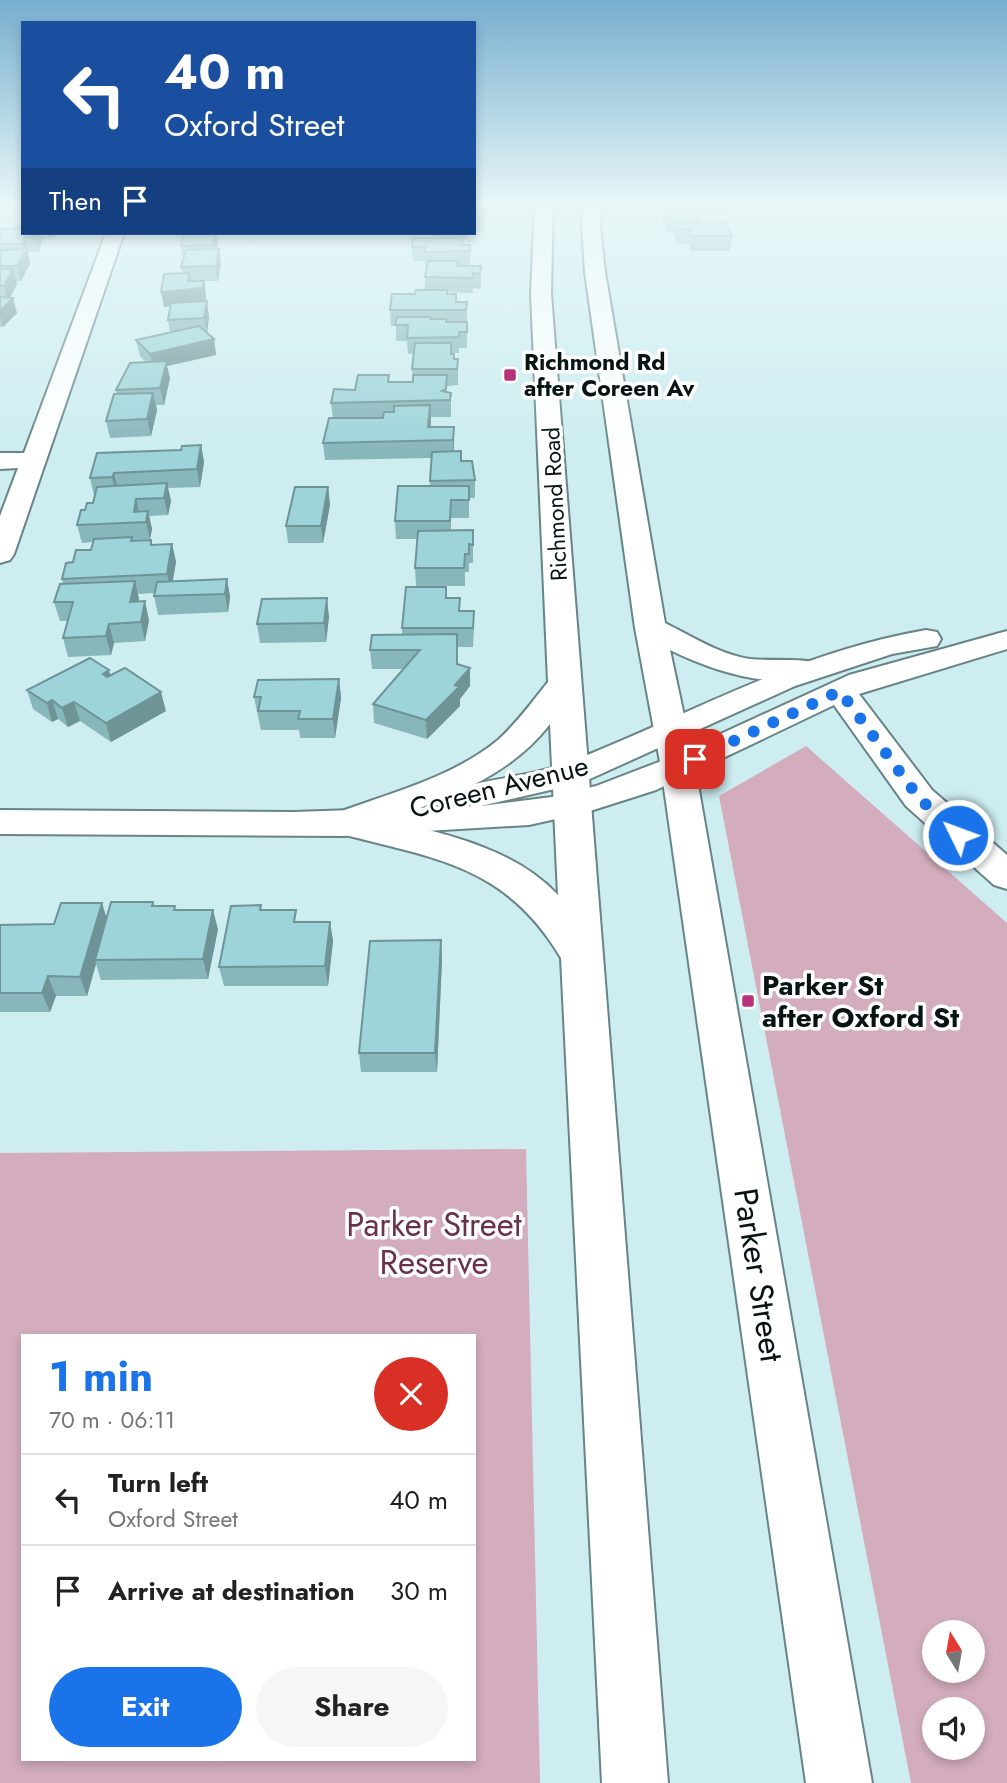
<!DOCTYPE html>
<html lang="en">
<head>
<meta charset="utf-8">
<style>
	body { margin:0; font-family:Jost,sans-serif; background:#f6f6f6; color:#222; height:100vh; display:flex; flex-direction:column; font-size:26px; white-space:nowrap }
	* { box-sizing:border-box; margin:0 }
	p { font-size:23px; color:#767676 }
	.icon { flex:none; width:38px; height:38px; fill:none; stroke:currentColor; stroke-width:2; stroke-linecap:round; stroke-linejoin:round }
	.map { position:relative; flex:1; overflow:hidden }
	.sheet { position:absolute; left:21px; top:1334px; width:455px; height:427px; display:flex; flex-direction:column; background:#fff; border-radius:0px; box-shadow:0 4px 10px #0003 }
	.sheet>* { flex:none }
	.top-card { position:absolute; left:21px; top:21px; width:455px; height:214px; border-radius:0px; box-shadow:0 4px 10px #0003; background:#1a4fa0; color:#fff; overflow:hidden }
	.needle { width:46px; rotate:349deg }
	.tools { position:absolute; left:922px; top:1620px; display:grid; gap:14px }
	.tools a { display:grid; place-items:center; width:63px; height:63px; border-radius:50%; background:#fff; box-shadow:0 4px 10px #0003; font-size:35px }
	.pin { position:absolute; display:grid; place-items:center; width:60px; height:60px; color:#fff; margin:-30px; border-radius:14px; box-shadow:0 4px 10px #0006 }
	.me { position:absolute; width:77px; margin:-38px; rotate:312deg; stroke-linejoin:round; filter:drop-shadow(0 0 5px #0008) }
	.turn { display:flex; align-items:center; gap:24px; height:147px; padding:0 28px; font-size:32px }
	.turn .icon { width:91px; height:91px; stroke-width:2.5 }
	.turn b { display:block; font-size:49px; line-height:60px }
	.then { display:flex; align-items:center; height:66px; padding:0 28px; background:#0003; gap:14px; font-size:26px }
	.round { display:grid; place-items:center; flex:none; width:74px; height:74px; border-radius:37px; background:#f6f6f6 }
	.headline { display:flex; align-items:center; justify-content:space-between; height:119px; padding:0 28px }
	h1 { font-size:42px; font-weight:700; line-height:52px; color:#1a73e8 }
	.action { display:flex; gap:14px; margin-top:auto; padding:14px 28px }
	.action a { flex:1; height:80px; border-radius:42px; background:#1a73e8; color:#fff; font-size:28px; font-weight:700; line-height:80px; text-align:center }
	.action a+a { background:#f6f6f6; color:#222 }
	ul { padding:0; list-style:none }
	li { display:flex; align-items:center; gap:21px; height:91px; padding:0 28px; border-top:2px solid #e0e0e0 }
	li div { flex:1 }
	li b { display:block; font-size:26px }
	li em { font-style:normal }
	.map>svg:first-child { display:block }
</style>
</head>
<body>
<div class="map">
<svg width="1007" height="1783" viewBox="0 0 1007 1783">
	<rect width="100%" height="100%" fill="#cdedf0"/>
	<path fill="#d3adbd" fill-rule="evenodd" d="M 806,746 L 1007,923 L 1007,1783 L 911,1783 L 719,796 ZM 934,1633 L 973,1633 L 973,1671 L 934,1671 ZM 934,1710 L 973,1710 L 973,1748 L 934,1748 Z
		M 526,1149 L 540,1783 L 0,1783 L 0,1153 ZM 474,1335 L 474,1759 L 23,1759 L 23,1335 Z"/>
	<g fill="none" stroke-linecap="round" stroke-linejoin="round">
		<defs>
			<path id="minor" d="M 106,233 L 124,233 L 14,554 L 10,560 L 0,563 L 0,516 L 18,468 L 0,469 L 0,453 L 24,453 Z
				M 926,630 L 937,632 L 941,639 L 937,646 L 892,654 L 795,686 L 581,783 L 481,806 L 552,797 L 596,786 L 664,760 L 849,675 L 1007,631 L 1007,649 L 859,694 L 932,790 L 1007,855 L 1007,889 L 994,885 L 906,806 L 834,705 L 656,790 L 587,812 L 529,825 L 342,836 L 0,834 L 0,810 L 293,812 L 474,806 L 463,803 L 458,795 L 463,787 C 495,778 531,776 562,765 C 687,717 792,653 926,630 Z"/>
			<path id="highway" d="M 535,203 L 553,203 L 551,294 L 668,1783 L 602,1783 L 561,958 C 505,863 431,858 334,832 L 329,823 L 334,814 C 389,793 452,778 498,740 C 517,723 532,702 548,682 L 531,294 ZM 550,724 L 558,895 C 515,849 447,834 388,820 C 449,797 509,777 550,724 Z
				M 584,203 L 602,203 L 600,225 L 605,272 L 665,623 C 691,636 721,655 750,659 C 773,661 797,658 820,663 L 825,670 L 820,677 C 770,689 715,672 670,650 L 695,767 L 872,1783 L 806,1783 L 661,767 L 635,628 L 585,272 L 582,225 Z"/>
		</defs>
		<use href="#minor" stroke="#678487" stroke-width="4"/>
		<use href="#highway" stroke="#678487" stroke-width="4"/>
		<use href="#minor" fill="#fff" fill-rule="evenodd"/>
		<use href="#highway" fill="#fff" fill-rule="evenodd"/>
	</g>
	<path fill="#87b6bb" d="M 474,203 L 487,203 L 484,231 L 474,231 Z
		M 664,203 L 731,203 L 729,215 L 699,215 L 700,222 L 732,236 L 730,251 L 691,251 L 689,244 L 676,244 L 674,233 L 667,233 L 663,219 Z
		M 23,220 L 23,233 L 56,233 L 54,238 L 41,239 L 42,242 L 38,252 L 29,252 L 28,254 L 30,264 L 21,281 L 16,281 L 17,284 L 10,298 L 17,313 L 3,327 L 0,327 L 0,229 L 21,228 L 20,225 Z
		M 179,233 L 216,233 L 218,244 L 217,249 L 219,249 L 221,263 L 218,281 L 204,281 L 206,296 L 206,301 L 209,317 L 207,333 L 214,339 L 216,355 L 167,366 L 170,378 L 164,405 L 156,405 L 157,410 L 151,436 L 110,438 L 106,421 L 117,394 L 116,390 L 146,362 L 140,356 L 136,340 L 170,333 L 168,320 L 170,306 L 164,307 L 182,274 L 181,267 L 183,260 L 181,246 L 183,235 L 180,235 Z
		M 429,233 L 467,233 L 466,240 L 463,240 L 463,245 L 470,245 L 470,266 L 481,266 L 481,289 L 473,288 L 473,293 L 447,292 L 447,294 L 456,302 L 467,302 L 467,348 L 459,348 L 459,353 L 452,353 L 455,359 L 458,359 L 458,385 L 447,386 L 447,392 L 451,393 L 451,417 L 431,417 L 430,427 L 454,427 L 454,451 L 475,480 L 475,498 L 469,498 L 469,518 L 451,518 L 451,530 L 473,530 L 473,563 L 469,563 L 469,572 L 465,572 L 465,586 L 416,586 L 415,568 L 418,539 L 396,539 L 395,521 L 430,486 L 431,458 L 325,460 L 323,443 L 333,418 L 331,403 L 355,390 L 389,375 L 389,382 L 413,382 L 412,369 L 413,354 L 408,354 L 407,341 L 396,341 L 396,326 L 391,326 L 390,310 L 415,294 L 425,290 L 425,277 L 427,266 L 425,266 L 425,261 L 413,261 L 412,247 L 438,238 L 438,236 L 429,236 Z
		M 201,445 L 204,462 L 200,487 L 168,488 L 171,501 L 168,515 L 149,516 L 152,529 L 150,539 L 133,540 L 133,541 L 151,540 L 152,545 L 172,544 L 176,562 L 172,581 L 227,579 L 230,597 L 228,612 L 158,615 L 154,596 L 154,593 L 138,594 L 139,602 L 149,620 L 145,641 L 114,643 L 111,655 L 68,657 L 63,638 L 68,621 L 60,621 L 54,602 L 63,584 L 62,579 L 73,562 L 91,550 L 93,542 L 82,543 L 77,525 L 85,510 L 93,503 L 94,496 L 90,478 L 181,450 Z
		M 328,487 L 330,505 L 323,543 L 288,543 L 286,526 Z
		M 446,587 L 447,598 L 460,598 L 460,611 L 474,629 L 473,647 L 457,647 L 458,664 L 470,686 L 460,699 L 460,706 L 427,739 L 374,723 L 373,704 L 403,669 L 372,669 L 370,650 L 402,635 L 402,628 Z
		M 329,617 L 326,642 L 260,643 L 257,624 Z
		M 110,676 L 166,711 L 111,742 L 80,721 L 68,727 L 58,719 L 52,722 L 33,709 L 27,690 Z
		M 339,679 L 341,698 L 335,738 L 300,738 L 299,730 L 261,730 L 254,697 Z
		M 153,902 L 155,906 L 176,910 L 218,929 L 208,979 L 101,980 L 96,964 L 87,996 L 56,996 L 50,1012 L 0,1012 L 0,925 L 54,924 L 107,917 Z
		M 262,910 L 298,922 L 330,922 L 333,941 L 328,986 L 224,986 L 219,967 Z
		M 441,940 L 442,960 L 437,1072 L 361,1072 L 359,1053 Z"/>
	<path fill="#6e9498" d="M 485,203 L 487,203 L 484,231 L 484,205 Z
		M 36,233 L 40,233 L 42,242 L 38,252 L 34,237 Z
		M 215,233 L 216,233 L 218,244 L 215,259 L 213,245 Z
		M 25,237 L 30,264 L 21,281 L 17,266 L 24,253 L 22,244 Z
		M 219,249 L 221,263 L 218,281 L 216,266 Z
		M 13,269 L 17,284 L 8,301 L 4,286 Z
		M 189,273 L 191,289 L 204,281 L 206,296 L 205,303 L 164,307 L 161,292 L 188,281 Z
		M 13,298 L 17,313 L 3,327 L 0,316 L 0,311 Z
		M 207,301 L 209,317 L 207,334 L 204,318 Z
		M 214,339 L 216,355 L 167,366 L 170,378 L 164,405 L 160,388 L 154,370 L 150,354 Z
		M 153,393 L 157,410 L 151,436 L 147,419 Z
		M 430,405 L 431,422 L 429,444 L 428,427 Z
		M 454,427 L 454,444 L 453,458 L 453,440 Z
		M 201,445 L 204,462 L 200,487 L 197,469 Z
		M 114,473 L 118,490 L 116,495 L 112,477 Z
		M 167,483 L 171,501 L 168,515 L 164,498 Z
		M 328,487 L 330,505 L 323,543 L 321,526 Z
		M 136,499 L 140,517 L 134,512 Z
		M 148,511 L 152,529 L 150,539 L 146,522 Z
		M 172,544 L 176,562 L 171,592 L 167,574 Z
		M 227,579 L 230,597 L 228,612 L 225,594 Z
		M 135,581 L 139,599 L 135,620 L 130,602 Z
		M 327,598 L 329,617 L 326,642 L 324,623 Z
		M 145,601 L 149,620 L 145,641 L 141,622 Z
		M 109,624 L 114,643 L 111,655 L 106,636 Z
		M 457,634 L 458,682 L 470,668 L 470,686 L 460,699 L 460,706 L 427,739 L 426,720 Z
		M 109,670 L 114,689 L 103,674 Z
		M 339,679 L 341,698 L 335,738 L 333,719 Z
		M 161,692 L 166,711 L 111,742 L 106,723 Z
		M 52,700 L 58,719 L 52,722 L 47,703 Z
		M 74,702 L 80,721 L 68,727 L 62,708 Z
		M 102,903 L 108,922 L 95,960 L 96,964 L 87,996 L 80,977 Z
		M 213,910 L 218,929 L 208,979 L 203,959 Z
		M 330,922 L 333,941 L 328,986 L 325,966 Z
		M 441,940 L 442,960 L 437,1072 L 435,1053 Z
		M 48,976 L 56,996 L 50,1012 L 42,993 Z"/>
	<path fill="#9dd4d9" stroke="#6e9498" stroke-width="2" d="M 664,205 L 695,205 L 700,219 L 668,219 Z
		M 474,211 L 485,211 L 484,217 L 474,217 Z
		M 726,222 L 732,236 L 692,236 L 690,229 L 677,229 L 675,223 Z
		M 23,228 L 23,233 L 36,233 L 34,237 L 25,237 L 22,244 L 0,244 L 0,229 Z
		M 183,233 L 215,233 L 213,245 L 181,246 Z
		M 413,238 L 463,238 L 462,245 L 470,245 L 470,251 L 425,252 L 425,247 L 412,247 Z
		M 27,249 L 17,266 L 0,266 L 0,250 Z
		M 219,249 L 216,266 L 181,267 L 186,250 Z
		M 428,261 L 458,261 L 457,266 L 481,266 L 480,274 L 473,273 L 473,278 L 425,277 Z
		M 0,269 L 13,269 L 4,286 L 0,286 Z
		M 189,273 L 188,281 L 204,281 L 203,288 L 161,292 L 164,274 Z
		M 416,290 L 447,290 L 447,294 L 456,294 L 456,302 L 467,302 L 466,310 L 390,310 L 392,294 L 415,294 Z
		M 0,297 L 13,298 L 0,311 Z
		M 207,301 L 204,318 L 168,320 L 171,303 Z
		M 397,317 L 430,317 L 430,319 L 446,319 L 446,322 L 467,322 L 467,332 L 459,332 L 459,337 L 407,338 L 408,325 L 395,325 Z
		M 199,326 L 214,339 L 150,354 L 136,340 Z
		M 415,343 L 451,343 L 451,354 L 454,354 L 454,359 L 458,359 L 457,369 L 412,369 Z
		M 167,361 L 160,388 L 116,390 L 130,363 Z
		M 358,375 L 389,375 L 388,382 L 413,382 L 413,375 L 447,375 L 446,389 L 442,391 L 451,393 L 450,400 L 331,403 L 334,389 L 355,390 Z
		M 153,393 L 147,419 L 106,421 L 114,394 Z
		M 430,405 L 428,427 L 454,427 L 453,440 L 323,443 L 329,418 L 383,418 L 384,412 L 394,412 L 394,406 Z
		M 201,445 L 197,469 L 114,473 L 112,477 L 90,478 L 97,453 L 181,450 L 182,446 Z
		M 461,451 L 461,461 L 472,461 L 475,480 L 430,481 L 432,452 Z
		M 167,483 L 164,498 L 136,499 L 134,512 L 148,511 L 146,522 L 77,525 L 81,510 L 85,510 L 87,503 L 93,503 L 97,487 Z
		M 398,486 L 469,486 L 469,500 L 451,500 L 450,521 L 395,521 Z
		M 295,487 L 328,487 L 321,526 L 286,526 Z
		M 473,530 L 473,545 L 469,544 L 469,554 L 465,554 L 464,568 L 415,568 L 418,531 Z
		M 132,537 L 131,541 L 151,540 L 151,545 L 172,544 L 167,574 L 62,579 L 66,563 L 73,562 L 76,550 L 91,550 L 94,539 Z
		M 227,579 L 225,594 L 154,596 L 157,582 Z
		M 135,581 L 130,602 L 145,601 L 141,622 L 109,624 L 106,636 L 63,638 L 73,602 L 54,602 L 60,584 Z
		M 406,587 L 446,587 L 446,598 L 460,598 L 459,611 L 474,611 L 473,628 L 402,628 Z
		M 327,598 L 324,623 L 257,624 L 262,599 Z
		M 457,634 L 457,664 L 470,668 L 455,685 L 459,687 L 426,720 L 373,704 L 420,650 L 370,650 L 372,635 Z
		M 90,658 L 109,670 L 103,674 L 107,677 L 125,668 L 161,692 L 106,723 L 74,702 L 62,708 L 52,700 L 47,703 L 27,690 Z
		M 339,679 L 333,719 L 298,719 L 300,711 L 258,711 L 261,697 L 254,697 L 258,680 Z
		M 111,902 L 153,902 L 152,906 L 175,906 L 174,910 L 213,910 L 203,959 L 95,960 Z
		M 61,903 L 102,903 L 80,977 L 48,976 L 42,993 L 0,993 L 0,925 L 54,924 Z
		M 261,905 L 260,910 L 296,910 L 294,922 L 330,922 L 325,966 L 219,967 L 231,906 Z
		M 441,940 L 435,1053 L 359,1053 L 370,941 Z"/>
	<linearGradient id="sky" x2="0" y2="1"><stop stop-color="#77aecf"/><stop offset="0.45" stop-color="#e8f7f8"/><stop offset="1" stop-color="#e8f7f8" stop-opacity="0"/></linearGradient>
	<rect width="1007" height="453" fill="url(#sky)"/>
	<g fill="none" stroke-linecap="round" stroke-linejoin="round">
		<path stroke="#1a73e8" stroke-width="12" stroke-dasharray="0 21.6" d="M 695,759 L 840,691 L 919,798 L 958,835"/>
	</g>
	<g fill="#b63279" stroke="#fff" stroke-width="2.5">
		<rect x="503" y="368" width="14" height="14" rx="3.5"/>
		<rect x="741" y="994" width="14" height="14" rx="3.5"/>
	</g>
	<g text-anchor="middle" dominant-baseline="central" stroke-width="7" stroke-linejoin="round" paint-order="stroke">
		<g font-size="23" font-weight="bold" fill="#081314" stroke="#fff" text-anchor="start">
			<text x="524" y="362">Richmond Rd<tspan x="524" dy="26">after Coreen Av</tspan></text>
		</g>
		<g font-size="23" fill="#081314" stroke="#fff">
			<text transform="translate(555 504) rotate(-93)">Richmond Road</text>
		</g>
		<g font-size="28" fill="#081314" stroke="#fff">
			<text transform="translate(499 787) rotate(-14)">Coreen Avenue</text>
		</g>
		<g font-size="28" font-weight="bold" fill="#081314" stroke="#fff" text-anchor="start">
			<text x="762" y="985">Parker St<tspan x="762" dy="32">after Oxford St</tspan></text>
		</g>
		<g font-size="33" fill="#6a314c" stroke="#fff">
			<text x="434" y="1224">Parker Street<tspan x="434" dy="38">Reserve</tspan></text>
		</g>
		<g font-size="33" fill="#081314" stroke="#fff">
			<text transform="translate(759 1275) rotate(81)">Parker Street</text>
		</g>
	</g>
</svg>
<div class="tools">
<a><svg class="needle" viewBox="-14 -14 28 28"><path d="M0-13l5 13h-10z" fill="#e53935"/><path d="M0 13l5-13h-10z" fill="#767676"/></svg></a>
<a><svg class="icon" aria-label="sound" viewBox="0 0 24 24"><path d="M4 9h4l5-4v14l-5-4H4zM17 9q2 3 0 6"/></svg></a>
</div>
<div class="pin" style="left:695px;top:759px;background:#d93025"><svg class="icon" aria-label="arrive" viewBox="0 0 24 24"><path d="M6 21V4h12l-3 4 3 4H6"/></svg></div>
<svg class="me" style="left:958px;top:835px" viewBox="-20 -20 40 40"><circle r="17" fill="#1a73e8" stroke="#fff" stroke-width="3"/><path d="M0-11L8 9 0 5-8 9z" fill="#fff"/></svg>
<div class="top-card">
<div class="turn"><svg class="icon" aria-label="left" viewBox="0 0 24 24"><path d="M17 20v-9H6M10 6l-5 5 5 5"/></svg><div><b>40 m</b>Oxford Street</div></div>
<div class="then">Then<svg class="icon" aria-label="arrive" viewBox="0 0 24 24"><path d="M6 21V4h12l-3 4 3 4H6"/></svg></div>
</div>
<section class="sheet">
<div class="headline"><div><h1>1 min</h1><p>70 m · 06:11</p></div><a class="round" style="background:#d93025;color:#fff"><svg class="icon" aria-label="close" viewBox="0 0 24 24"><path d="M6 6l12 12M18 6L6 18"/></svg></a></div>
<ul>
<li><svg class="icon" aria-label="left" viewBox="0 0 24 24"><path d="M17 20v-9H6M10 6l-5 5 5 5"/></svg><div><b>Turn left</b><p>Oxford Street</p></div><em>40 m</em></li>
<li><svg class="icon" aria-label="arrive" viewBox="0 0 24 24"><path d="M6 21V4h12l-3 4 3 4H6"/></svg><div><b>Arrive at destination</b></div><em>30 m</em></li>
</ul>
<div class="action"><a>Exit</a><a>Share</a></div>
</section>
</div>
</body>
</html>
